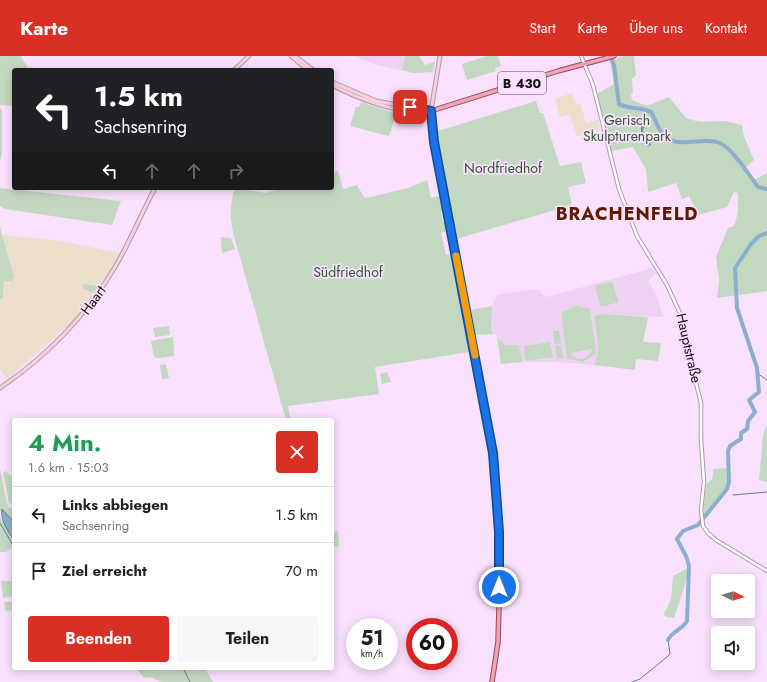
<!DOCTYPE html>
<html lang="de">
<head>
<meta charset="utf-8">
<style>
	body { margin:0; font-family:Jost,sans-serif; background:#f6f6f6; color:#222; height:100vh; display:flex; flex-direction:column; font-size:15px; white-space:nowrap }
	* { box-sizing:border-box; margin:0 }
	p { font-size:13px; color:#767676 }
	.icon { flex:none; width:22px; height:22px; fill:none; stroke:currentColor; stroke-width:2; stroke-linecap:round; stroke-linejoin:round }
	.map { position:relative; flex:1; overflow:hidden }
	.sheet { position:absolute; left:12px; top:362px; width:322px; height:252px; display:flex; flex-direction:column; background:#fff; border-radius:4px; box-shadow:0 2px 10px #0003 }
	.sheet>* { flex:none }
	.hud { position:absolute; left:12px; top:12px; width:322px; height:122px; border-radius:4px; box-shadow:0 2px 10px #0003; background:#202124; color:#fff; overflow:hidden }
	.needle { width:26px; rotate:95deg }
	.fabs { position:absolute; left:711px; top:518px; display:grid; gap:8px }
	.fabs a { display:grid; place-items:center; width:44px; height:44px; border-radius:4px; background:#fff; box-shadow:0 2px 10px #0003; font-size:20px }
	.speed { position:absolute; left:346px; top:562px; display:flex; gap:8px; font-size:20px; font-weight:700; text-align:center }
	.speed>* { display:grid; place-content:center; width:52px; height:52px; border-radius:50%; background:#fff; box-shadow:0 2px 10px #0003; line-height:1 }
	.speed small { font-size:10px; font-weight:400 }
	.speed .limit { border:6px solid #d22; background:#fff; color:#111 }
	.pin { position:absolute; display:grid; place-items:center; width:34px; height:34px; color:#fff; margin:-17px; border-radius:8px; box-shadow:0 2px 6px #0006 }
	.me { position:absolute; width:44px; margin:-22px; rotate:0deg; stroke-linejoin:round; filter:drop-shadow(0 0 3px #0008) }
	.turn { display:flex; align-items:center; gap:14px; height:84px; padding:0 16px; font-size:18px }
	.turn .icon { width:52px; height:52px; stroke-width:2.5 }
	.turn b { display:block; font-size:28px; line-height:34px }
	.lanes { display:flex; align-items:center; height:38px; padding:0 16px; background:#0003; justify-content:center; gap:20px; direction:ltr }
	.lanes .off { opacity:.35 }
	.round { display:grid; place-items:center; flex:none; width:42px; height:42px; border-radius:4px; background:#f6f6f6 }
	.headline { display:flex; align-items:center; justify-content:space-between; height:68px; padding:0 16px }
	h1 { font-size:24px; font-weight:700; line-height:30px; color:#1e9e55 }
	.cta { display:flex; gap:8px; margin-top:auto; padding:8px 16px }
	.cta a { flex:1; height:46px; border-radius:4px; background:#d93025; color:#fff; font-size:16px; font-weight:700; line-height:46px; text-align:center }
	.cta a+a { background:#f6f6f6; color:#222 }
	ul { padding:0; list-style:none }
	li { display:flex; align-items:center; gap:12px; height:56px; padding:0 16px; border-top:1px solid #e0e0e0 }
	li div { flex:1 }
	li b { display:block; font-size:15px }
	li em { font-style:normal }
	header { display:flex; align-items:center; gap:24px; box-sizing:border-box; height:56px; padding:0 20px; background:#d93025; color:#fff }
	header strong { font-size:19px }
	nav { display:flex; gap:22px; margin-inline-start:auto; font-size:14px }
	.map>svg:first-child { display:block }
</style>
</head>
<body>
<header>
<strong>Karte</strong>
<nav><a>Start</a><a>Karte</a><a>Über uns</a><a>Kontakt</a></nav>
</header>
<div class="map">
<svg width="767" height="626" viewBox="0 0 767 626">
	<rect width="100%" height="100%" fill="#f9e0fd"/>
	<path fill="#ebdeca" d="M 572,37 L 576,48 L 580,47 L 586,67 L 598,64 L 600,74 L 577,80 L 570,59 L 560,61 L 555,43 Z
		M 3,179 L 59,185 L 120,197 L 107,220 L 75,264 L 7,323 L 0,313 L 0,244 L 3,242 L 4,225 L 14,220 Z"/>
	<path fill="#efd2f3" d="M 354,0 L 405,0 L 402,14 L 376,9 Z
		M 652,212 L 657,217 L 648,224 L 658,242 L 663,261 L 602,258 L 594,260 L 597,287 L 597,303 L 594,309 L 556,306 L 523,306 L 519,289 L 505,289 L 491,274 L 492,250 L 497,239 L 536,233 L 541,235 L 542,238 L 547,241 Z"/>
	<path fill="#c3d8c1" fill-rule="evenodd" d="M 0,0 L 21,0 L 29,14 L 14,14 L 14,50 L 0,49 Z
		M 405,0 L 419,0 L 425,9 L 435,6 L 433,16 L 413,17 L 402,14 Z
		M 487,0 L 498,0 L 501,10 L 495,12 L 496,15 L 467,24 L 462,8 Z
		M 624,0 L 634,0 L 636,19 L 632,23 L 633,37 L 631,38 L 632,44 L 647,50 L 669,41 L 686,62 L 700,66 L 725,65 L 742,69 L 744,80 L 754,104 L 745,112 L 754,124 L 767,117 L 767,235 L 717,242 L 719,223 L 716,201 L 728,172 L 734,170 L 738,157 L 738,137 L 734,136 L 727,151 L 698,159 L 689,140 L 682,143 L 676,127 L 648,136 L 646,113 L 633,91 L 611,95 L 597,38 L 614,28 L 610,5 Z
		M 536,45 L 540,57 L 543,57 L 560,110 L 581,106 L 586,127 L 568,131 L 572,149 L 456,183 L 435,76 Z
		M 361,46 L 396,58 L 389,80 L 350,70 L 356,51 L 359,51 Z
		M 0,52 L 2,55 L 2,98 L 0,105 Z
		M 338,115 L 343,133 L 357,129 L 364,141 L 366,142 L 408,132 L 427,124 L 431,142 L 441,139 L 444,152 L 441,156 L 443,166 L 446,165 L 448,175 L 441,177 L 446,199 L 452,198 L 469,296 L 375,311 L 379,338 L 288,350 L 291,364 L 286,364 L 234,180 C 230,163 229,149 235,132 L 248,132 L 248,134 L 266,137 L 281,132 L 332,132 L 332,116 Z
		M 0,132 L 121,145 L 112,169 L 5,153 L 0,150 Z
		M 0,171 L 14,220 L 12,223 L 15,230 L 12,225 L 4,225 L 3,242 L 0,244 Z
		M 221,181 L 231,182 L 235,193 L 222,197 Z
		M 612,226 L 619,246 L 601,251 L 595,230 Z
		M 85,228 L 97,230 L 98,231 L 92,237 L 83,232 L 83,229 Z
		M 492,250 L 491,274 L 494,278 L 475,279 L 471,254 Z
		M 576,250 L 590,253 L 596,298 L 582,306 L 567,302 L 561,257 ZM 592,293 C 588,305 577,306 570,297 Z
		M 602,258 L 648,261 L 643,286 L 661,287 L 658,305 L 636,303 L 635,314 L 594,309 C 601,294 596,276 594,260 Z
		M 169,270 L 170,279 L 155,281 L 153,272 Z
		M 553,275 L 559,275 L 561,287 L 554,288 Z
		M 173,281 L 174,300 L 157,302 L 154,301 L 151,285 Z
		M 497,281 L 505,289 L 519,289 L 523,306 L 501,308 Z
		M 550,286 L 553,301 L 526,305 L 524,290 Z
		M 561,289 L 563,302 L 557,303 L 555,290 Z
		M 166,308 L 169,322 L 162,323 L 160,309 Z
		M 387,316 L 391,326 L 382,328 L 380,318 Z
		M 767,368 L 767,426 L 759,424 L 763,381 Z
		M 729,412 L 726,432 L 704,459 L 703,457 L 706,428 C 713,424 713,421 713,413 Z
		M 0,413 L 8,451 L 14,453 L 14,466 L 2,454 L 0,456 Z
		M 5,415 L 13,421 L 14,449 L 9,447 L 3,417 Z
		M 0,461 L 14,484 L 14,494 L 13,491 L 6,496 L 0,496 Z
		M 338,475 L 339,490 L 332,491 L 332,476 Z
		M 14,512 L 14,540 L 3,542 L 1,525 L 11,525 L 12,513 Z
		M 688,512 L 687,522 L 674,562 L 666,561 L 664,558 L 671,543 L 673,520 Z
		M 4,546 L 14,546 L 14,554 L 5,555 Z
		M 136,612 L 205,612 L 213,626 L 161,626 L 150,621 L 144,622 Z"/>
	<path fill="#8eaecf" stroke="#687c96" d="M 645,58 L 647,61 L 642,66 L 644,71 L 642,75 L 650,85 L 650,89 L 647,90 L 641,82 L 642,78 L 641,68 L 635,65 L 636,64 L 641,63 Z
		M 2,453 L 14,466 L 14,484 C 8,476 0,464 2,453 Z"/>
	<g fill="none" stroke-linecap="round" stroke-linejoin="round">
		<path stroke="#687c96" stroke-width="1" d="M 757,317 L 767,324
			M 733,439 L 767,436
			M 0,467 L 14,491
			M 183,612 L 190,626
			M 632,626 L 640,623 L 667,601 L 670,598 L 668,584"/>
		<path stroke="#8eaecf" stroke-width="4" d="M 610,0 L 614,9 L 619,48 C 626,53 641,51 651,56 C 655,62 657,71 662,77 C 677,96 702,79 720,87 C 733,93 749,119 758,131 L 767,133
			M 668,584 C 672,575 682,574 687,565 L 689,510 L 686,500 L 677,483 L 683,475 L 698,469 L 727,433 L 729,426 L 728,395 L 730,390 L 741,383 L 741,377 L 747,373 L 748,365 L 755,356 L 749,344 L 759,336 L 757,312 L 737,252 L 735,212 L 751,188 L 759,180 L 767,177"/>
		<defs>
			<path id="tertiary" d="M 581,0 L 593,29 L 619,133 L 637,180 L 667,229 L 684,266 L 686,287 L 701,347 L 701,383 L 704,426 L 701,454 L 703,470 L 708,477 L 716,484 L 767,515"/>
			<path id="secondary" d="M 291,0 L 308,14
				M 295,0 L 313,14
				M 234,14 L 249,0
				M 332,26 L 376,45 L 431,55
				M 332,29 C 356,42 403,60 429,55
				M 431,55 L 440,0
				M 0,332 C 46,301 87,259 115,211 C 130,186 141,158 155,132"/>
			<path id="primary" d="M 492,626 L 498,586 L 499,550 L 499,482 L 495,420 L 485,351 L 434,86 L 431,55 L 558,15 L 614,0"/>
		</defs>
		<use href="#tertiary" stroke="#b098b3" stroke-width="4.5"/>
		<use href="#secondary" stroke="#b098b3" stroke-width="5"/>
		<use href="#primary" stroke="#9a465a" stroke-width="5.5"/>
		<use href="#tertiary" stroke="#fff" stroke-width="2.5"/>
		<use href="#secondary" stroke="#f7d1d9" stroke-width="3"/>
		<use href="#primary" stroke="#eea4b3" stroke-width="3.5"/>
	</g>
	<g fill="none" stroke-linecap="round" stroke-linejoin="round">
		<defs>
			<path id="route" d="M 410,51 L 431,55 L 434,86 L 493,397 L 499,476 L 499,531"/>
		</defs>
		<use href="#route" stroke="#114b97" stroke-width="10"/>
		<use href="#route" stroke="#1a73e8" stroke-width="7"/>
		<path stroke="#f59e0b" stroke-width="7" d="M 456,200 L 475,299"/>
	</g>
	<g text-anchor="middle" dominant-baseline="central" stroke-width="3.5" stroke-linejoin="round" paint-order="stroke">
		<rect fill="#f9e0fd" stroke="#574a58" stroke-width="1" x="498" y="16" width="48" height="22" rx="3"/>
		<g font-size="13" font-weight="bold" fill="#110912">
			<text x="522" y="27">B 430</text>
		</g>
		<g font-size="14" fill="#2d592a" stroke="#f9e0fd">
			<text x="627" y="64">Gerisch<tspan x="627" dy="16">Skulpturenpark</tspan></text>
			<text x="503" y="112">Nordfriedhof</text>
			<text x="348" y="216">Südfriedhof</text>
		</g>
		<g font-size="14" fill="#110912" stroke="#f9e0fd">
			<text transform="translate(93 244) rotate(-54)">Haart</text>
			<text transform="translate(689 292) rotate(77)">Hauptstraße</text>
		</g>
		<g font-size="18" font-weight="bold" letter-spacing="1" fill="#5c1c01" stroke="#f9e0fd">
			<text x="627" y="158">BRACHENFELD</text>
		</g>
	</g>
</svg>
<div class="fabs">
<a><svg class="needle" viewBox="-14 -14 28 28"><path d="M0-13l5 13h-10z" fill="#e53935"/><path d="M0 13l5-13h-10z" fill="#767676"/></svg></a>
<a><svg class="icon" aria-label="sound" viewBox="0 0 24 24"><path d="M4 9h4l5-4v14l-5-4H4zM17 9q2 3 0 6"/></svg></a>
</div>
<div class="speed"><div>51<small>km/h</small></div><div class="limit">60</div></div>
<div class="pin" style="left:410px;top:51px;background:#d93025"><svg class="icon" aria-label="arrive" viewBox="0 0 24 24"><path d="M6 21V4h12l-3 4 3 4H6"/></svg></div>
<svg class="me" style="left:499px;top:531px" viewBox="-20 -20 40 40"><circle r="17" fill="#1a73e8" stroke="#fff" stroke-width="3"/><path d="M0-11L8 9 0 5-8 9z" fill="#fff"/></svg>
<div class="hud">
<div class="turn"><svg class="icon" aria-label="left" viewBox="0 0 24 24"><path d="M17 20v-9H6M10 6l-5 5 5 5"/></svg><div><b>1.5 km</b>Sachsenring</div></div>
<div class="lanes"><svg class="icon" aria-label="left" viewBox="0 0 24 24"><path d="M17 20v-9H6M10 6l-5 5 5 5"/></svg><svg class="icon off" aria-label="ahead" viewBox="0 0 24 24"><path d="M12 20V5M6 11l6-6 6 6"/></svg><svg class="icon off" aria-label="ahead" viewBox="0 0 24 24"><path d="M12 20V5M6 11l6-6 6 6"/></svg><svg class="icon off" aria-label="right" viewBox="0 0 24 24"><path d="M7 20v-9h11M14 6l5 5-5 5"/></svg></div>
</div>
<section class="sheet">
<div class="headline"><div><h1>4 Min.</h1><p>1.6 km · 15:03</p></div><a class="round" style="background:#d93025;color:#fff"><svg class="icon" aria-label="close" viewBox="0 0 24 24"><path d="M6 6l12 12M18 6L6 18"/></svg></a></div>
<ul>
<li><svg class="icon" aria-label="left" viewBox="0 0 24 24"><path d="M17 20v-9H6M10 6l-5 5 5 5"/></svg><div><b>Links abbiegen</b><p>Sachsenring</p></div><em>1.5 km</em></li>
<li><svg class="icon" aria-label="arrive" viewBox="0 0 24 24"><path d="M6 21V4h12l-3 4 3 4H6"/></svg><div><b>Ziel erreicht</b></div><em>70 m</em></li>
</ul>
<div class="cta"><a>Beenden</a><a>Teilen</a></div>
</section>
</div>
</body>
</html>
